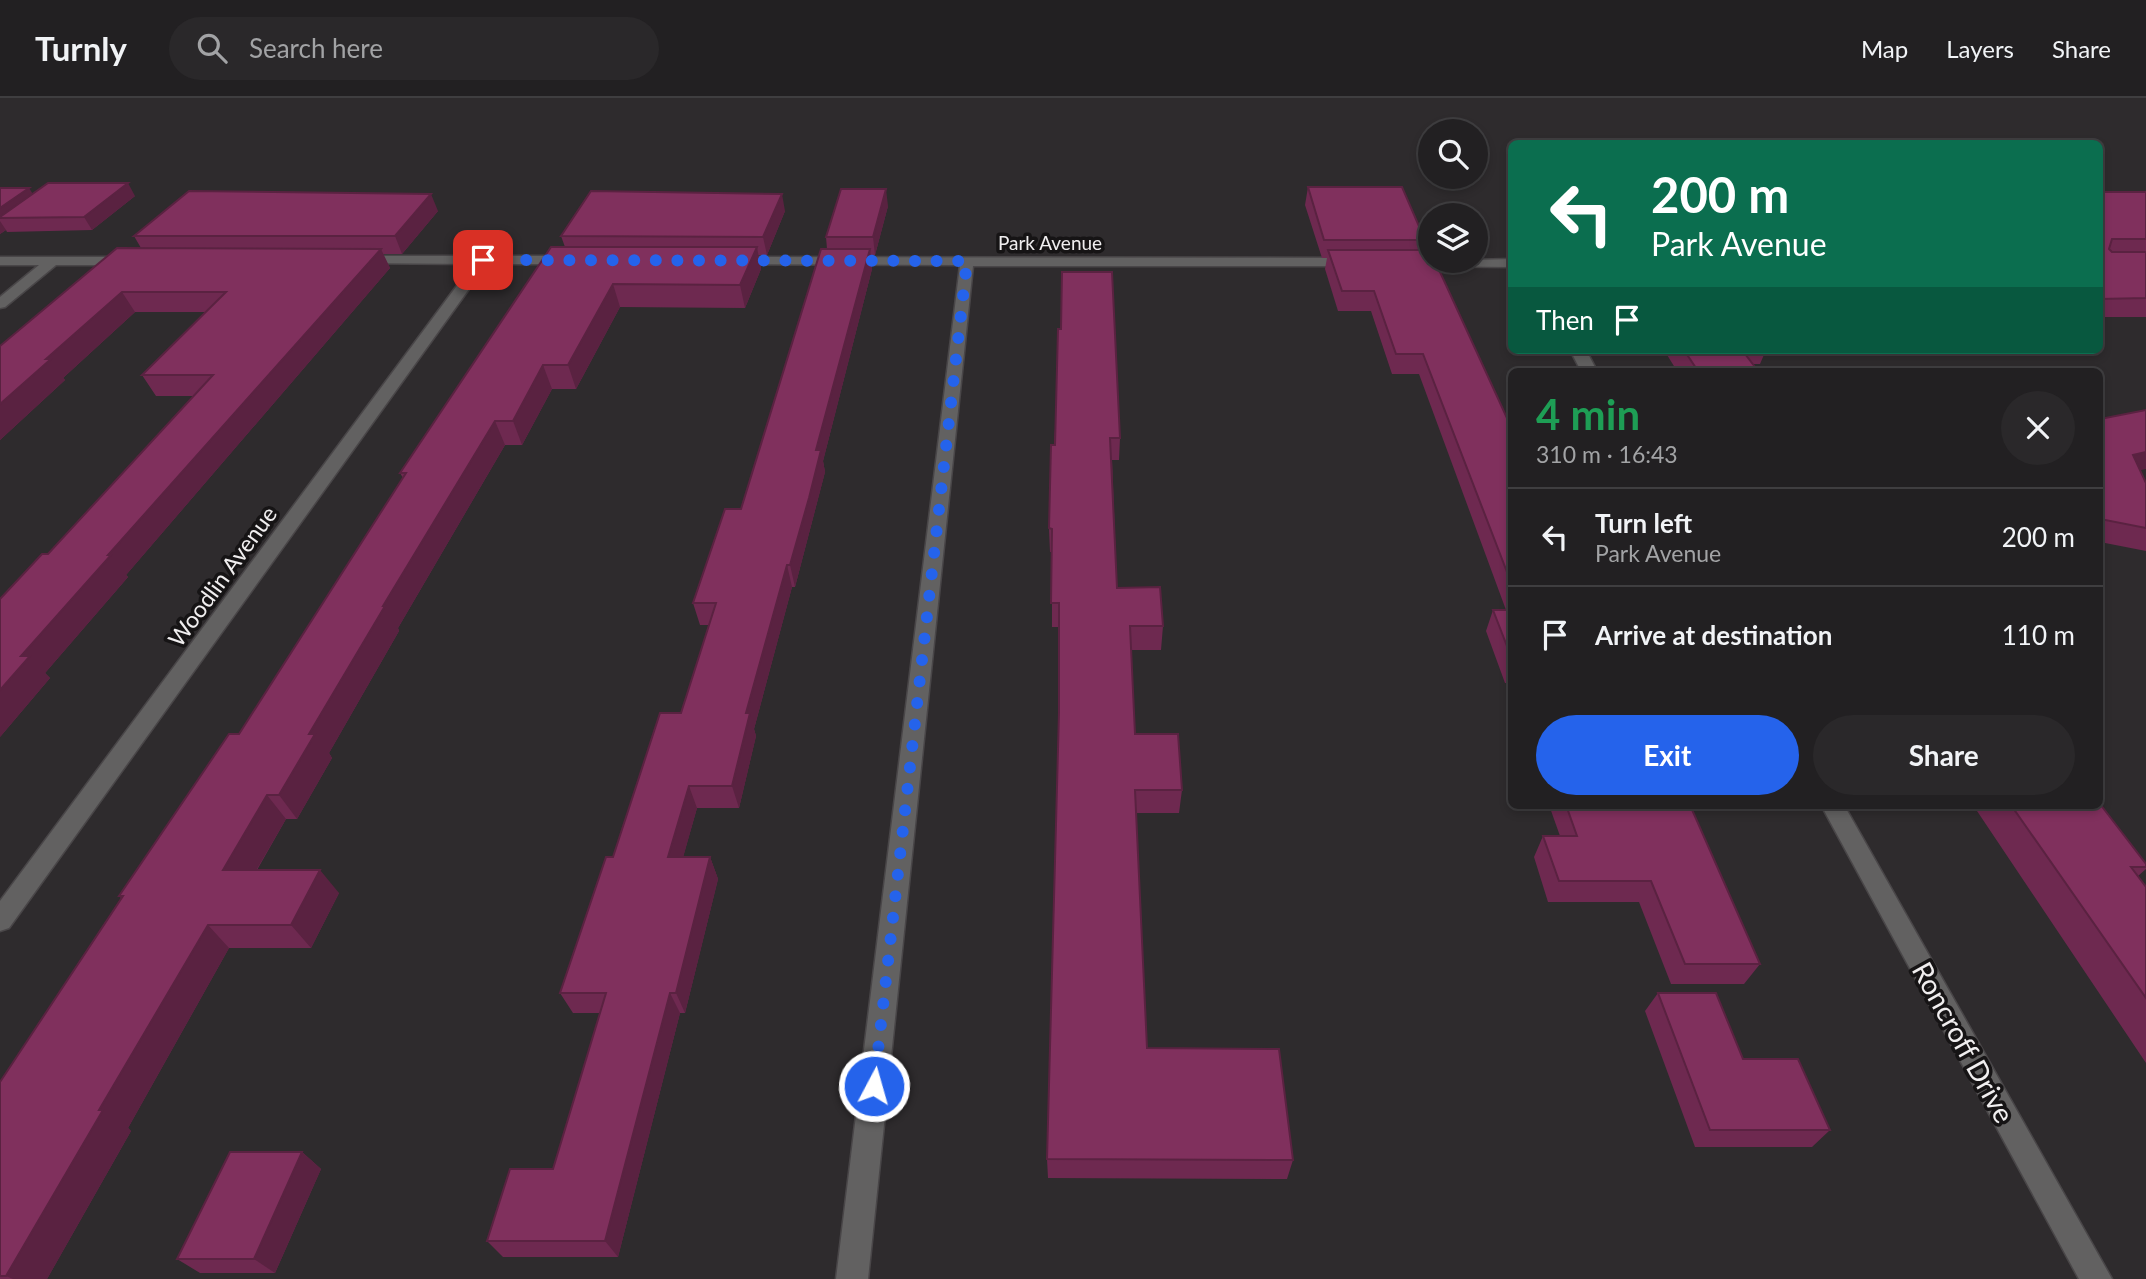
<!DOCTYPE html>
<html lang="en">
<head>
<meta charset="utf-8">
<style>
	body { margin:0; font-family:Lato,sans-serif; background:#2a282a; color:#f1f3f6; height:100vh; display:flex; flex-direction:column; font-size:26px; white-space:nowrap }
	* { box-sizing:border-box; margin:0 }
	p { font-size:23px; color:#a2a3a5 }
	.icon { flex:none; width:38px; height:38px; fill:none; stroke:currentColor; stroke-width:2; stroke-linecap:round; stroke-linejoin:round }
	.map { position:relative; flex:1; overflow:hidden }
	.sheet { position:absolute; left:1508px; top:270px; width:595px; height:441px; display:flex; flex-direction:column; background:#222022; border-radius:10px; box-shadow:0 4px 10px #0003,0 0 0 2px #3f3e40 }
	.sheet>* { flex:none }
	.hud { position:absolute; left:1508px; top:42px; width:595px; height:214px; border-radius:10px; box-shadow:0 4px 10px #0003,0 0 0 2px #3f3e40; background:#0b6e4f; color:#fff; overflow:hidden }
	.fabs { position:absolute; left:1418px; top:21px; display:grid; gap:14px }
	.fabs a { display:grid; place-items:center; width:70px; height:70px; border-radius:50%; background:#222022; box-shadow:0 4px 10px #0003,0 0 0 2px #3f3e40; font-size:35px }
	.pin { position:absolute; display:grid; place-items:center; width:60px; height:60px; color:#fff; margin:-30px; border-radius:14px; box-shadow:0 4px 10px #0006 }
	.me { position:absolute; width:77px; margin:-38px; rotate:6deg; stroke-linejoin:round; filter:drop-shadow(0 0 5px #0008) }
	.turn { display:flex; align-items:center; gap:24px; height:147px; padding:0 28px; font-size:32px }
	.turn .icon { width:91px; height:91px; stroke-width:2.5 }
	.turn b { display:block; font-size:49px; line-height:60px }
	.then { display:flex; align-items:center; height:66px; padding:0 28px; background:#0003; gap:14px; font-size:26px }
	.round { display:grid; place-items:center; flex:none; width:74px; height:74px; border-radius:37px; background:#2a282a }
	.head { display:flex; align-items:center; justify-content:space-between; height:119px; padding:0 28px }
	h1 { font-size:42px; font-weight:700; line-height:52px; color:#1e9e55 }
	.cta { display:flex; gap:14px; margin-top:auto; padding:14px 28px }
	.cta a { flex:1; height:80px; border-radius:42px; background:#2563eb; color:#fff; font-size:28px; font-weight:700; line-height:80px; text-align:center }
	.cta a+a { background:#2a282a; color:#f1f3f6 }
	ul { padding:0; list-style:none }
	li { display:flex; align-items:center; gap:21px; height:98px; padding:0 28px; border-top:2px solid #3f3e40 }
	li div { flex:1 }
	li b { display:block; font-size:26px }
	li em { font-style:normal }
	header { display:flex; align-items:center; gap:42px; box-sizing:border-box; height:98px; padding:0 35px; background:#222022; border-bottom:2px solid #3f3e40 }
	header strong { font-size:33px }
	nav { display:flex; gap:38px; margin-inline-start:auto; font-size:24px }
	.search { width:490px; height:63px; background:#2a282a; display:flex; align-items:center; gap:18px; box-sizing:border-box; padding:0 24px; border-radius:38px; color:#a2a3a5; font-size:26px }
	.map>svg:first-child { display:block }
</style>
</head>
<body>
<header>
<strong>Turnly</strong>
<div class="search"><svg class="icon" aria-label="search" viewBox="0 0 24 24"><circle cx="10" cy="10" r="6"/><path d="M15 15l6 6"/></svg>Search here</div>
<nav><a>Map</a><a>Layers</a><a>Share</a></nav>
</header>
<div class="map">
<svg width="2146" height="1181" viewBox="0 0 2146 1181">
	<rect width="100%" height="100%" fill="#2e2b2d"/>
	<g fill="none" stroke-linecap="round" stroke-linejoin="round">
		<defs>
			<path id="street" d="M 359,158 L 568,158 L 575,162 L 568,166 L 487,166 L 9,830 L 0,833 L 0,803 L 473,166 L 354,165 L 352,162 Z
				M 0,159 L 131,159 L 138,163 L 131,167 L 56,167 L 5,209 L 0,210 L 0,199 L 39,167 L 0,167 Z
				M 730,159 L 1352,160 L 1359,164 L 1352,168 L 973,168 L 868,1181 L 836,1181 L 960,167 L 725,166 L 723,163 Z
				M 1430,160 L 1430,163 L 1512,161 L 1512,169 L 1409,168 L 1402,164 L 1409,160 Z
				M 1570,252 L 1586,252 L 1597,273 L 1581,273 Z
				M 1821,707 L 1844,707 L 2112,1181 L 2079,1181 Z"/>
		</defs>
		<use href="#street" stroke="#494648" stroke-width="3"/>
		<use href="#street" fill="#626161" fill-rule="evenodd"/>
	</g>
	<path fill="#6e2950" d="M 1308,89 L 1425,142 L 1423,152 L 1512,331 L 1512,585 L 1505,585 L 1486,533 L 1493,512 L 1506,512 L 1419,276 L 1392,276 L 1371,213 L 1338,213 L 1325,171 L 1327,160 L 1322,160 L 1305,107 Z
		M 0,90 L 32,96 L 135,98 L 92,132 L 7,134 L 6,132 L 0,136 Z
		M 2100,94 L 2146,94 L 2146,219 L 2100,219 Z
		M 888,108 L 875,157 L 870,157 L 872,171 L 823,363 L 825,374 L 795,489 L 792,489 L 754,631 L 756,638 L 739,710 L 697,710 L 683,759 L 710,759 L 718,781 L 685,915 L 680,915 L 618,1159 L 503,1159 L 487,1143 L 553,1071 L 600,915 L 573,915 L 560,895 L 613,759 L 681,615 L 709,527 L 700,527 L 693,505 L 741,411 L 827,151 L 826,139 Z
		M 438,113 L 402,156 L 383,156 L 390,170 L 126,477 L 128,479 L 45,575 L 50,580 L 0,639 L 48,456 L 194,298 L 156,298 L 142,277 L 205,214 L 135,214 L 63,280 L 65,282 L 0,342 L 0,248 L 141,150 L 134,138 Z
		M 785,113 L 767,157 L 758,157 L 761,171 L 745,210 L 620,209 L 576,291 L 552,291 L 522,347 L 505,347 L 398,530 L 399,533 L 329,655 L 332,660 L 297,721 L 286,721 L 257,772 L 339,795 L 311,850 L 229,850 L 128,1030 L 131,1033 L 47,1181 L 0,1181 L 0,984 L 121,800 L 119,798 L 239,636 L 403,380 L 400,375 L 565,149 L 561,138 Z
		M 1061,231 L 1120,340 L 1119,362 L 1112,362 L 1117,490 L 1163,528 L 1161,552 L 1131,552 L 1135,636 L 1182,692 L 1179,715 L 1136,715 L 1147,950 L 1293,1062 L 1287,1081 L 1048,1080 L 1047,1061 L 1059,614 L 1059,529 L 1052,529 L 1052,454 L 1050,454 L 1049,430 Z
		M 1664,252 L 1766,252 L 1760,266 L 1753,266 L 1758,273 L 1677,273 Z
		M 2100,321 L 2140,372 L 2146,385 L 2146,453 L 2100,444 Z
		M 1549,707 L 1690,707 L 1760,866 L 1744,886 L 1671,886 L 1639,804 L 1548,804 L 1534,759 L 1543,738 L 1560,738 Z
		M 1973,707 L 2100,707 L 2146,766 L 2146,771 L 2138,778 L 2146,789 L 2146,965 Z
		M 1658,895 L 1743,961 L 1830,1032 L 1812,1049 L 1695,1049 L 1645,913 Z
		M 302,1054 L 321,1071 L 275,1175 L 200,1175 L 177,1161 Z"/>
	<path fill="#5a2241" d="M 128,85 L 135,98 L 92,132 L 84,119 Z
		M 29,90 L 40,107 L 0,120 L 0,110 Z
		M 886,91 L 888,108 L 875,157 L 873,139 Z
		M 431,96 L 438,113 L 402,156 L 395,138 Z
		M 782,96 L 785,113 L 767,157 L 763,139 Z
		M 0,123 L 6,132 L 0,136 Z
		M 757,149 L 761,171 L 745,210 L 740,187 Z
		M 381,151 L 390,170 L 126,477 L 128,479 L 45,575 L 50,580 L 0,639 L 0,592 L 21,558 L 108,457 Z
		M 870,151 L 872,171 L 823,363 L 825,374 L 795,489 L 790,467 L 816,352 Z
		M 613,186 L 620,209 L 576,291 L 568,267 Z
		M 122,194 L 135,214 L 63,280 L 65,282 L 0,342 L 0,306 L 46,261 Z
		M 543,267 L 552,291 L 522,347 L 513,323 Z
		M 495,323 L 505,347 L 398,530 L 399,533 L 329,655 L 332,660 L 297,721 L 279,697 L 309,636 L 383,508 Z
		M 2146,354 L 2146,371 L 2118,377 L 2133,357 Z
		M 787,467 L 792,489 L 754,631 L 756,638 L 739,710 L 732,688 L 746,615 Z
		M 689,688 L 697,710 L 677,781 L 668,759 Z
		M 267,697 L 286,721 L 243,795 L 223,772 Z
		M 710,759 L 718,781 L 685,915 L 676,895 Z
		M 320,772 L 339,795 L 311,850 L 291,827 Z
		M 208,827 L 229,850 L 128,1030 L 131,1033 L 47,1181 L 13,1181 L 6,1178 L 99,1012 Z
		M 670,895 L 680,915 L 618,1159 L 605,1143 Z
		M 302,1054 L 321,1071 L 275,1175 L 254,1161 Z"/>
	<path fill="#80305d" stroke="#5a2241" stroke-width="2" d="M 48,85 L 128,85 L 84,119 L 0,120 L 0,119 Z
		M 1308,89 L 1402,89 L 1425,142 L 1324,142 Z
		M 0,90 L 29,90 L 0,110 Z
		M 841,91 L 886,91 L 873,139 L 826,139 Z
		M 189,93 L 431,96 L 395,138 L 134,138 Z
		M 591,93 L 782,96 L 763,139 L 561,138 Z
		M 2100,94 L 2146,94 L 2146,141 L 2112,141 L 2109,151 L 2112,154 L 2146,154 L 2146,200 L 2100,201 Z
		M 551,149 L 757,149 L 740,187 L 613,186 L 568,267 L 543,267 L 513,323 L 495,323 L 383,508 L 385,508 L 309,636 L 315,636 L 279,697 L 267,697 L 223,772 L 320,772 L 291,827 L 208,827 L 99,1012 L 103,1012 L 6,1178 L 0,1178 L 0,984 L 123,798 L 119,798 L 229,636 L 239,636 L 406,375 L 400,375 Z
		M 117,150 L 381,151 L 108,457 L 111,457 L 21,558 L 30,558 L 0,592 L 0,501 L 42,456 L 48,456 L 213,277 L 142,277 L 226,194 L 122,194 L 46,261 L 51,261 L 0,306 L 0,248 Z
		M 821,151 L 870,151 L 816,352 L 821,352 L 809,400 L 790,467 L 787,467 L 746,615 L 750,615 L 732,688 L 689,688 L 668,759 L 710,759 L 676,895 L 670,895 L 605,1143 L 487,1143 L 510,1071 L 553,1071 L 606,895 L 560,895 L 606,759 L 613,759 L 660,615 L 681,615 L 716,505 L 693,505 L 725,411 L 741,411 Z
		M 1328,152 L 1430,152 L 1430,163 L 1435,163 L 1512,331 L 1512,487 L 1423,256 L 1396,256 L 1374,193 L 1342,193 Z
		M 1062,174 L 1112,174 L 1120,340 L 1110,340 L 1117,490 L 1160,489 L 1163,528 L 1130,528 L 1135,636 L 1178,636 L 1182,692 L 1135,692 L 1147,950 L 1279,951 L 1293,1062 L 1047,1061 L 1059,614 L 1059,505 L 1051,505 L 1052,431 L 1049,430 L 1051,347 L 1055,347 L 1058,231 L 1061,231 Z
		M 1684,252 L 1742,252 L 1758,273 L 1698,273 Z
		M 2146,312 L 2146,354 L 2133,357 L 2146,385 L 2146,430 L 2100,421 L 2100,321 Z
		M 1493,512 L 1512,512 L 1512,561 Z
		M 2100,706 L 2146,766 L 2146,769 L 2131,769 L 2146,789 L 2146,900 L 2011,707 L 2100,707 Z
		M 1566,707 L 1690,707 L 1760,866 L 1685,866 L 1651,783 L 1559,783 L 1543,738 L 1577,738 Z
		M 1658,895 L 1716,895 L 1743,961 L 1798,961 L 1830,1032 L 1710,1032 Z
		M 230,1054 L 302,1054 L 254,1161 L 177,1161 Z"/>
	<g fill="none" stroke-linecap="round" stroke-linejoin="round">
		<path stroke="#2563eb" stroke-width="12" stroke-dasharray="0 21.6" d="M 483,162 L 967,163 L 874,988"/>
	</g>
	<g text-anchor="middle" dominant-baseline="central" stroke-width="7" stroke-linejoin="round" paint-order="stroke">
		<g font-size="19" fill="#f0eeef" stroke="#161415">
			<text x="1050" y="144">Park Avenue</text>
		</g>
		<g font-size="23" fill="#f0eeef" stroke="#161415">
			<text transform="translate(222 478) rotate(-54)">Woodlin Avenue</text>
		</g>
		<g font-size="28" fill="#f0eeef" stroke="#161415">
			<text transform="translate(1964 944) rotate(61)">Roncroff Drive</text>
		</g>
	</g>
</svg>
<div class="fabs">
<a><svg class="icon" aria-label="search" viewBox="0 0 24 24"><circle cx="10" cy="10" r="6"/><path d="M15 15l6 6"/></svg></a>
<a><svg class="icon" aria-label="layers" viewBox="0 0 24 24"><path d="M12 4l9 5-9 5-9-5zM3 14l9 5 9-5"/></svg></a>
</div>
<div class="pin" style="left:483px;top:162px;background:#d93025"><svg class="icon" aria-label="arrive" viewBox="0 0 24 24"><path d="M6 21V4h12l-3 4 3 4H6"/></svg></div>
<svg class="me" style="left:874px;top:988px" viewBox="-20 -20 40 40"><circle r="17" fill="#2563eb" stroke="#fff" stroke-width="3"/><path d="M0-11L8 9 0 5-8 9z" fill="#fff"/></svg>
<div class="hud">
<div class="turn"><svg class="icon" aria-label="left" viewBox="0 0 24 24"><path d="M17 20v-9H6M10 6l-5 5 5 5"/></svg><div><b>200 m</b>Park Avenue</div></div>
<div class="then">Then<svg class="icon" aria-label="arrive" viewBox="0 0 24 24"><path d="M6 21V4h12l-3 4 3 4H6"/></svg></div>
</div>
<section class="sheet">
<div class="head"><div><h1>4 min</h1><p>310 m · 16:43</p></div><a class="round"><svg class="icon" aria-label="close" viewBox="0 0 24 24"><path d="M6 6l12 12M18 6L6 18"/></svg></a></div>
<ul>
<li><svg class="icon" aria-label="left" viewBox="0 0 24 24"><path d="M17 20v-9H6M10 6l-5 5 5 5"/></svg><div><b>Turn left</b><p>Park Avenue</p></div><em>200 m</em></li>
<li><svg class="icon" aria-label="arrive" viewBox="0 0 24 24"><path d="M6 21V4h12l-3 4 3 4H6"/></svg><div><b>Arrive at destination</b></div><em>110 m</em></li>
</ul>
<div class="cta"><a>Exit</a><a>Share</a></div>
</section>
</div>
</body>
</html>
